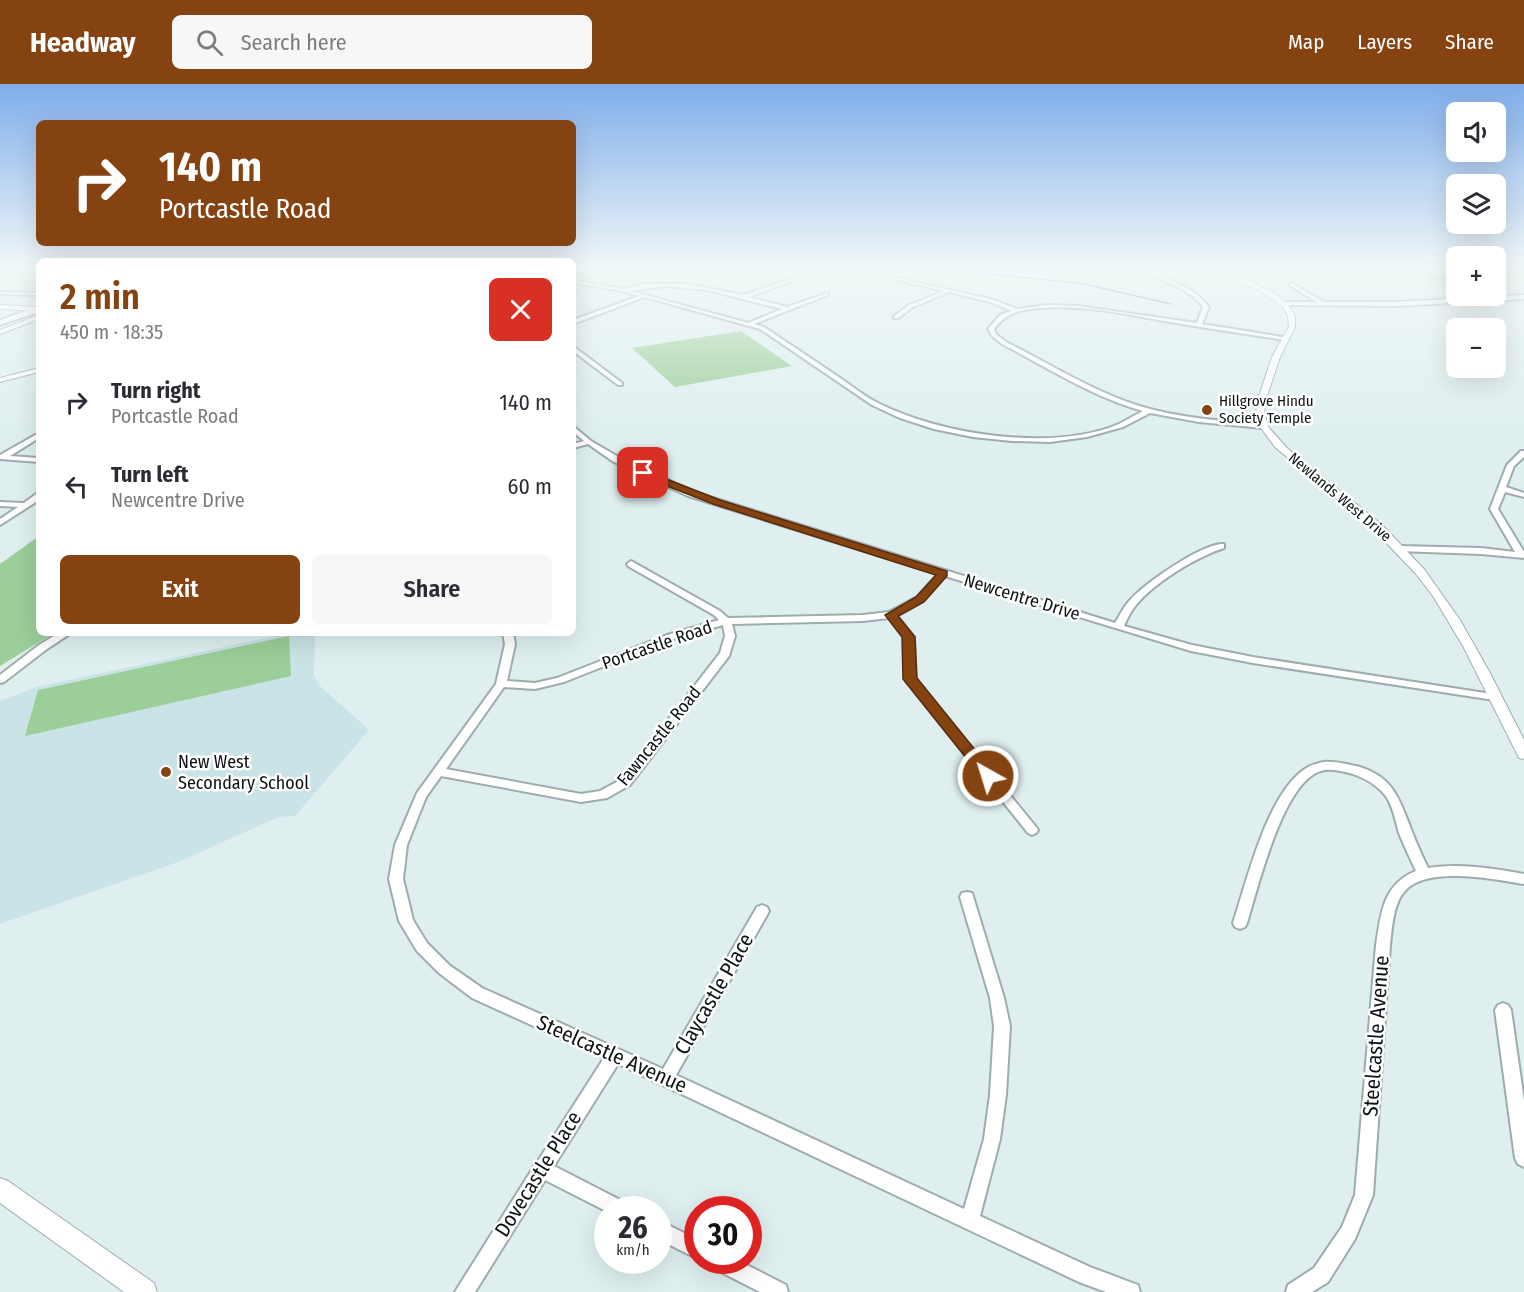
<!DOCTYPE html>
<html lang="en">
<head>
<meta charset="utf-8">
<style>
	body { margin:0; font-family:"Fira Sans Condensed",sans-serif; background:#f7f7f7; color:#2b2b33; height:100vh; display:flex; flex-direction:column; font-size:22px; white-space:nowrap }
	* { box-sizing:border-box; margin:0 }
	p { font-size:20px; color:#7c7c81 }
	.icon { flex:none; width:33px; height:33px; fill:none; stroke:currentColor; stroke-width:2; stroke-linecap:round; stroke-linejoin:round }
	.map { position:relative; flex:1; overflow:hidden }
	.details { position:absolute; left:36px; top:174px; width:540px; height:378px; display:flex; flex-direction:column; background:#fff; border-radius:9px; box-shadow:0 6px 24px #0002 }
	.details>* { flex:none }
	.top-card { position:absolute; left:36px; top:36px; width:540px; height:126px; border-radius:9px; box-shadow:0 6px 24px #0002; background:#854311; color:#fff; overflow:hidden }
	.buttons { position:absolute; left:1446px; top:18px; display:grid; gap:12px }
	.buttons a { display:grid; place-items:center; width:60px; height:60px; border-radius:9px; background:#fff; box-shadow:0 6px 24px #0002; font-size:30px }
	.speed { position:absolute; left:594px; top:1112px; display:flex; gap:12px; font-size:30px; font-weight:700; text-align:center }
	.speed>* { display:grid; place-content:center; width:78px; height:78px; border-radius:50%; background:#fff; box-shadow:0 6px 24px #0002; line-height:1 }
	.speed small { font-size:15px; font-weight:400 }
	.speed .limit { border:9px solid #d22; background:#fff; color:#111 }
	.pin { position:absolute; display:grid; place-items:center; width:51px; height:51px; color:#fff; margin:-26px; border-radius:12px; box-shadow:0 3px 9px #0006 }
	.me { position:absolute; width:66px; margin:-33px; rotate:321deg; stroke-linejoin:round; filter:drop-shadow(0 0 4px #0008) }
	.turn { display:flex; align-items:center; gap:21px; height:126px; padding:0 24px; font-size:27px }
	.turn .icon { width:78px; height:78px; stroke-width:2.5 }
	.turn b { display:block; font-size:42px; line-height:51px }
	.round { display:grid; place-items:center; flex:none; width:63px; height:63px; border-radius:9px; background:#f7f7f7 }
	.summary { display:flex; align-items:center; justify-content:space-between; height:102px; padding:0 24px }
	h1 { font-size:36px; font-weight:600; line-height:45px; color:#854311 }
	.action { display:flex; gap:12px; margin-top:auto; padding:12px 24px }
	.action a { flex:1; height:69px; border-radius:9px; background:#854311; color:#fff; font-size:24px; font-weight:600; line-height:69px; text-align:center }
	.action a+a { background:#f7f7f7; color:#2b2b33 }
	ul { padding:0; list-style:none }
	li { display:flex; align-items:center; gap:18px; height:84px; padding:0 24px }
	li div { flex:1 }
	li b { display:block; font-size:22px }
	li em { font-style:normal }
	header { display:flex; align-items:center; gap:36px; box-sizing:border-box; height:84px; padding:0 30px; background:#854311; color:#fff }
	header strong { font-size:28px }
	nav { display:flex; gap:33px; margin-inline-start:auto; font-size:21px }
	.search { width:420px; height:54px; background:#f7f7f7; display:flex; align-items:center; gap:15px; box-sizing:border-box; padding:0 21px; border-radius:9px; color:#7c7c81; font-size:22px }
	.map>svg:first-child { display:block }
</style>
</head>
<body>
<header>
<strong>Headway</strong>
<div class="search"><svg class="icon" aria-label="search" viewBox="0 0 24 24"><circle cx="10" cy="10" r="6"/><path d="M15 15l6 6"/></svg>Search here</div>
<nav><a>Map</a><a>Layers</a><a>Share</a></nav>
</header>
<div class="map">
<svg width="1524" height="1208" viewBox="0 0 1524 1208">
	<rect width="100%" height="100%" fill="#dfeff0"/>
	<path fill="#cae3e6" d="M 289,549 L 315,549 L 314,592 L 320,602 L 369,646 L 295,732 L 278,733 L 181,777 L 0,840 L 0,617 L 36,603 Z"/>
	<path fill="#9bce98" d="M 741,247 L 792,282 L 675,303 L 632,264 Z
		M 39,452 L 39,549 L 54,549 L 0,582 L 0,480 Z
		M 289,552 L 291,592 L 25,652 L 38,606 Z"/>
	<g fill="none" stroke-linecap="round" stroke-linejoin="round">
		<path stroke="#5e78ab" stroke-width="1.5" d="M 934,184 L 1084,200 L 1171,220"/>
		<defs>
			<path id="minor" d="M 604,184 L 609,184 L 577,197 L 624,205 L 646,200 L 687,200 L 744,211 L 790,195 L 792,197 L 749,213 L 787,223 L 828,209 L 828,211 L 754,240 L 764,243 C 789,260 815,277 840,294 C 852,302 865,313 878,319 C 941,351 1053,368 1119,340 C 1127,336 1135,331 1143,327 C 1093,313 1048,284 1002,260 L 992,252 L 988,245 L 1000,231 L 1012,227 L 990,218 L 949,208 L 913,223 L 898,234 L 894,234 L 894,232 L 909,221 L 944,207 L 884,193 L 884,191 L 994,216 L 1017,225 L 1048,221 L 1078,222 L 1197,239 L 1203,223 C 1191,207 1174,201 1155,194 L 1157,192 C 1177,198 1196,206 1209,223 L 1202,240 L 1289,254 L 1286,256 C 1245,250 1205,244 1164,237 C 1121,229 1067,218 1024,226 C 1010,229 1002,235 994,245 L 996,250 L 1006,258 C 1050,280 1092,307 1139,322 C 1179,334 1222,337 1263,340 L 1266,342 L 1263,344 L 1199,338 L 1150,329 L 1123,343 L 1087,353 L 1050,358 L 1012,357 L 973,353 L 934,345 L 900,334 L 872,321 L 760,245 L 645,213 L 573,240 L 573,236 L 639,212 L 623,207 L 573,199 L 573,195 ZM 666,202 L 707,206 L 782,225 L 748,239 L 630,207 Z
				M 1245,184 L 1250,184 L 1259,187 L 1325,186 L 1327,187 L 1266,189 L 1268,191 L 1266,192 Z
				M 1378,184 L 1386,184 L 1451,195 L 1449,196 Z
				M 1291,199 L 1324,218 L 1398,218 L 1524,211 L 1524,215 L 1398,222 L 1282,221 L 1284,218 L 1317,218 L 1289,201 Z
				M 0,208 L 36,209 L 38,210 L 36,211 L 0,210 Z
				M 573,262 L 622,299 L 622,301 L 618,301 L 573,267 Z
				M 573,342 L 591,357 L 620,374 L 694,408 L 1115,539 C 1120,531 1124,522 1131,515 C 1146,499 1202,459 1224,460 L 1224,464 C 1196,473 1155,498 1136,521 C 1131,527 1127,535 1124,542 L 1192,561 L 1253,573 L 1498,611 L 1499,613 L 1498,615 L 1494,616 L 1253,579 L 1191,567 L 945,492 L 923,517 L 897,532 L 914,553 L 915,595 L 1036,743 L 1038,746 L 1036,749 L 1032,751 L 1028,749 L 906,597 L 905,595 L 904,553 L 889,534 L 863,537 L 732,540 L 735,552 L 729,572 L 630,701 L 607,714 L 581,718 L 441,692 L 426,713 L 407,761 L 403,795 L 413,836 L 427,859 L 449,881 L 482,904 L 663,985 L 757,823 L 762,821 L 767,823 L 769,827 L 767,831 L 676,991 L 964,1125 L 984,1055 L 990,1011 L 994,942 L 990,914 L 960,813 L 962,809 L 967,808 L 972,809 L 1004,914 L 1010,942 L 1006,1011 L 1000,1055 L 980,1132 L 1090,1183 L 1138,1201 L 1140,1208 L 1106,1208 L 1079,1198 L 618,980 L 554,1082 L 626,1119 L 629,1125 L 608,1125 L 608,1128 L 545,1096 L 475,1208 L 455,1208 L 533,1084 L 535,1078 L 538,1077 L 604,974 L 472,914 L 439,889 L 417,867 L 399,837 L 389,795 L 395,761 L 417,709 L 496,600 L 505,560 L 503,549 L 513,549 L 515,560 L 507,597 L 535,599 L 557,594 L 667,551 L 719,536 L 714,531 L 628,482 L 627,480 L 631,477 L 720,527 L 728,534 L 863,531 L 889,528 L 917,513 L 938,490 L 688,412 L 614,378 L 588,360 L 573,364 L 573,360 L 584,357 L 573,348 ZM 723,541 L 725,552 L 720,569 L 622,695 L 600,707 L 581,710 L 446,685 L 504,603 L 535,605 L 564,598 L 673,555 Z
				M 39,349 L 39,354 L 10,372 L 39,374 L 39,378 L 0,375 L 0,371 Z
				M 1521,367 L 1524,367 L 1524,373 L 1514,382 L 1506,403 L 1524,409 L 1524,413 L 1505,408 L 1498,425 L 1524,468 L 1524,474 L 1481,470 L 1397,467 L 1397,463 L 1400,462 L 1481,464 L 1515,468 L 1490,425 L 1507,381 Z
				M 36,410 L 39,410 L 39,416 L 0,441 L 0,435 L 18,423 L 0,422 L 0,418 L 24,419 Z
				M 59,549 L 71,549 L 47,565 L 4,598 L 0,599 L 0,591 L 39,561 Z
				M 1323,678 C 1335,677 1347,680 1360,683 C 1394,694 1399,715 1411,745 C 1416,759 1422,771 1428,784 C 1460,779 1492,784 1524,790 L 1524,800 C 1494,795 1425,781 1404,808 C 1393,821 1392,845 1390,861 L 1373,1111 L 1355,1155 L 1328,1198 L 1312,1208 L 1286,1208 L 1288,1201 L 1314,1184 L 1342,1143 L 1355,1111 L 1376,861 C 1381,829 1383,800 1416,787 C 1410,774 1404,762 1399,749 C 1395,736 1393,721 1385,711 C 1375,699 1360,691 1345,688 C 1337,686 1326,684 1318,688 C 1282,703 1258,803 1247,839 L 1245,843 L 1240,845 L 1235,843 L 1233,839 C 1247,797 1267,710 1305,685 C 1310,681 1316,680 1323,678 Z
				M 1503,919 L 1508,921 L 1511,926 L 1524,1017 L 1524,1083 L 1518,1080 L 1515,1074 L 1495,926 L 1498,921 Z
				M 658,1136 L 698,1156 L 698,1175 L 658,1155 Z
				M 709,1176 L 737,1176 L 786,1201 L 788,1208 L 760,1208 L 711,1183 Z"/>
			<path id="tertiary" d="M 1206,184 L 1214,184 L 1248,196 L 1277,211 L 1289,222 L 1295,232 L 1295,243 L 1280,273 L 1266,315 L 1264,329 L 1269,344 L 1287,364 L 1382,441 L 1424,485 L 1460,536 L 1490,589 L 1524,656 L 1524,675 L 1519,674 L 1463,562 L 1433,512 L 1416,490 L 1374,446 L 1275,363 L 1261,344 L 1256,329 L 1258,315 L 1272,273 L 1289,243 L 1288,232 L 1283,223 L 1259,206 Z
				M 0,221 L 39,223 L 39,227 L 0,225 Z
				M 39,231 L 39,235 L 0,250 L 0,246 Z
				M 39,284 L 39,288 L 0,298 L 0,294 Z
				M 0,1094 L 8,1097 L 154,1199 L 157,1208 L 124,1208 L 0,1119 Z"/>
			<path id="secondary" d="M 36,223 L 39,223 L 39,228 L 0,241 L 0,236 Z"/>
		</defs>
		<use href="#minor" stroke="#9eacae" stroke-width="4"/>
		<use href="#tertiary" stroke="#9eacae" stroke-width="2"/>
		<use href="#secondary" stroke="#9eacae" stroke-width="3"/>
		<use href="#minor" fill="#fff" fill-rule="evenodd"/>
		<use href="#tertiary" fill="#fff" fill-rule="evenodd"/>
		<use href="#secondary" fill="#fff" fill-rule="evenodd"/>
	</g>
	<linearGradient id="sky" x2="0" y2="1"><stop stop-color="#7fadea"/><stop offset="0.52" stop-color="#f1f8f8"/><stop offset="1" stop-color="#f1f8f8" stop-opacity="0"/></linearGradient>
	<rect width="1524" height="353" fill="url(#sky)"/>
	<path fill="#854311" stroke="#562c0b" stroke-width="1.5" d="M 639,387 L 646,387 L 720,416 L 947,487 L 947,492 L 924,518 L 898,532 L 915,553 L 917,594 L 993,688 L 996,692 L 993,695 L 983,695 L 903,595 L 902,553 L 885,531 L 916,513 L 936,491 L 713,420 L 639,391 Z"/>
	<g fill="#854311" stroke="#fff" stroke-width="2">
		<circle cx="1207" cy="326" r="6"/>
		<circle cx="166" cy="688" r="6"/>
	</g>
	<g text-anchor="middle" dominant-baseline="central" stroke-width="5" stroke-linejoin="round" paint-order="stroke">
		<g font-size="15" fill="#0d1313" stroke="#fff" text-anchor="start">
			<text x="1219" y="317">Hillgrove Hindu<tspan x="1219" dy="17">Society Temple</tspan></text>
		</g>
		<g font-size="15" fill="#0d1313" stroke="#fff">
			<text transform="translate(1340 413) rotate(40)">Newlands West Drive</text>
		</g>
		<g font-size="18" fill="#0d1313" stroke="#fff">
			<text transform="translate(1022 513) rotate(17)">Newcentre Drive</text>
			<text transform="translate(657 561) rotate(-19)">Portcastle Road</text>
			<text transform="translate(659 652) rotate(-51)">Fawncastle Road</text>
		</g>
		<g font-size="18" fill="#0d1313" stroke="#fff" text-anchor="start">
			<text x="178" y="678">New West<tspan x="178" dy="21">Secondary School</tspan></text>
		</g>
		<g font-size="21" fill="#0d1313" stroke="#fff">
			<text transform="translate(714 910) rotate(-60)">Claycastle Place</text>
			<text transform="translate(1376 952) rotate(-86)">Steelcastle Avenue</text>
			<text transform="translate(612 970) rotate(24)">Steelcastle Avenue</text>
			<text transform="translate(538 1090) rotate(-58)">Dovecastle Place</text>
		</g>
	</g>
</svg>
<div class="buttons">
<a><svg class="icon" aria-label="sound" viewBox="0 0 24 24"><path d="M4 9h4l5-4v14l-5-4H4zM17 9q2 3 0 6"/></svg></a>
<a><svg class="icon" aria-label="layers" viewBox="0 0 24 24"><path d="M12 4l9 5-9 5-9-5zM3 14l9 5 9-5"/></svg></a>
<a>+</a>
<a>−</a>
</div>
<div class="speed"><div>26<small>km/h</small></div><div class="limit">30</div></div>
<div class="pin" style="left:643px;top:389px;background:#d93025"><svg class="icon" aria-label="arrive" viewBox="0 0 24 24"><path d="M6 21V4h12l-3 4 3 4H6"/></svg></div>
<svg class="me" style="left:988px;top:692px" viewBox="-20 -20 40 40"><circle r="17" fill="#854311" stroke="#fff" stroke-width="3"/><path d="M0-11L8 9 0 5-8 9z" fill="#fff"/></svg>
<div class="top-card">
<div class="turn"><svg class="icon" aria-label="right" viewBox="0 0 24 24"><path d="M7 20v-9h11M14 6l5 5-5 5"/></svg><div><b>140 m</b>Portcastle Road</div></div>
</div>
<section class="details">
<div class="summary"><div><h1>2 min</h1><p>450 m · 18:35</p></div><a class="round" style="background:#d93025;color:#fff"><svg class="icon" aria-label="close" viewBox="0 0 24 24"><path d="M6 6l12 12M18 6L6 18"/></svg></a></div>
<ul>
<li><svg class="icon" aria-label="right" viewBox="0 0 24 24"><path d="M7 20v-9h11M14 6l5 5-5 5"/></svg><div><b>Turn right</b><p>Portcastle Road</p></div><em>140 m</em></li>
<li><svg class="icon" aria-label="left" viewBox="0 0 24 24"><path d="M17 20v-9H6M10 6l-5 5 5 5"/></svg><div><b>Turn left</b><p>Newcentre Drive</p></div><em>60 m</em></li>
</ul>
<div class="action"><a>Exit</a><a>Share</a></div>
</section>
</div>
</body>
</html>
